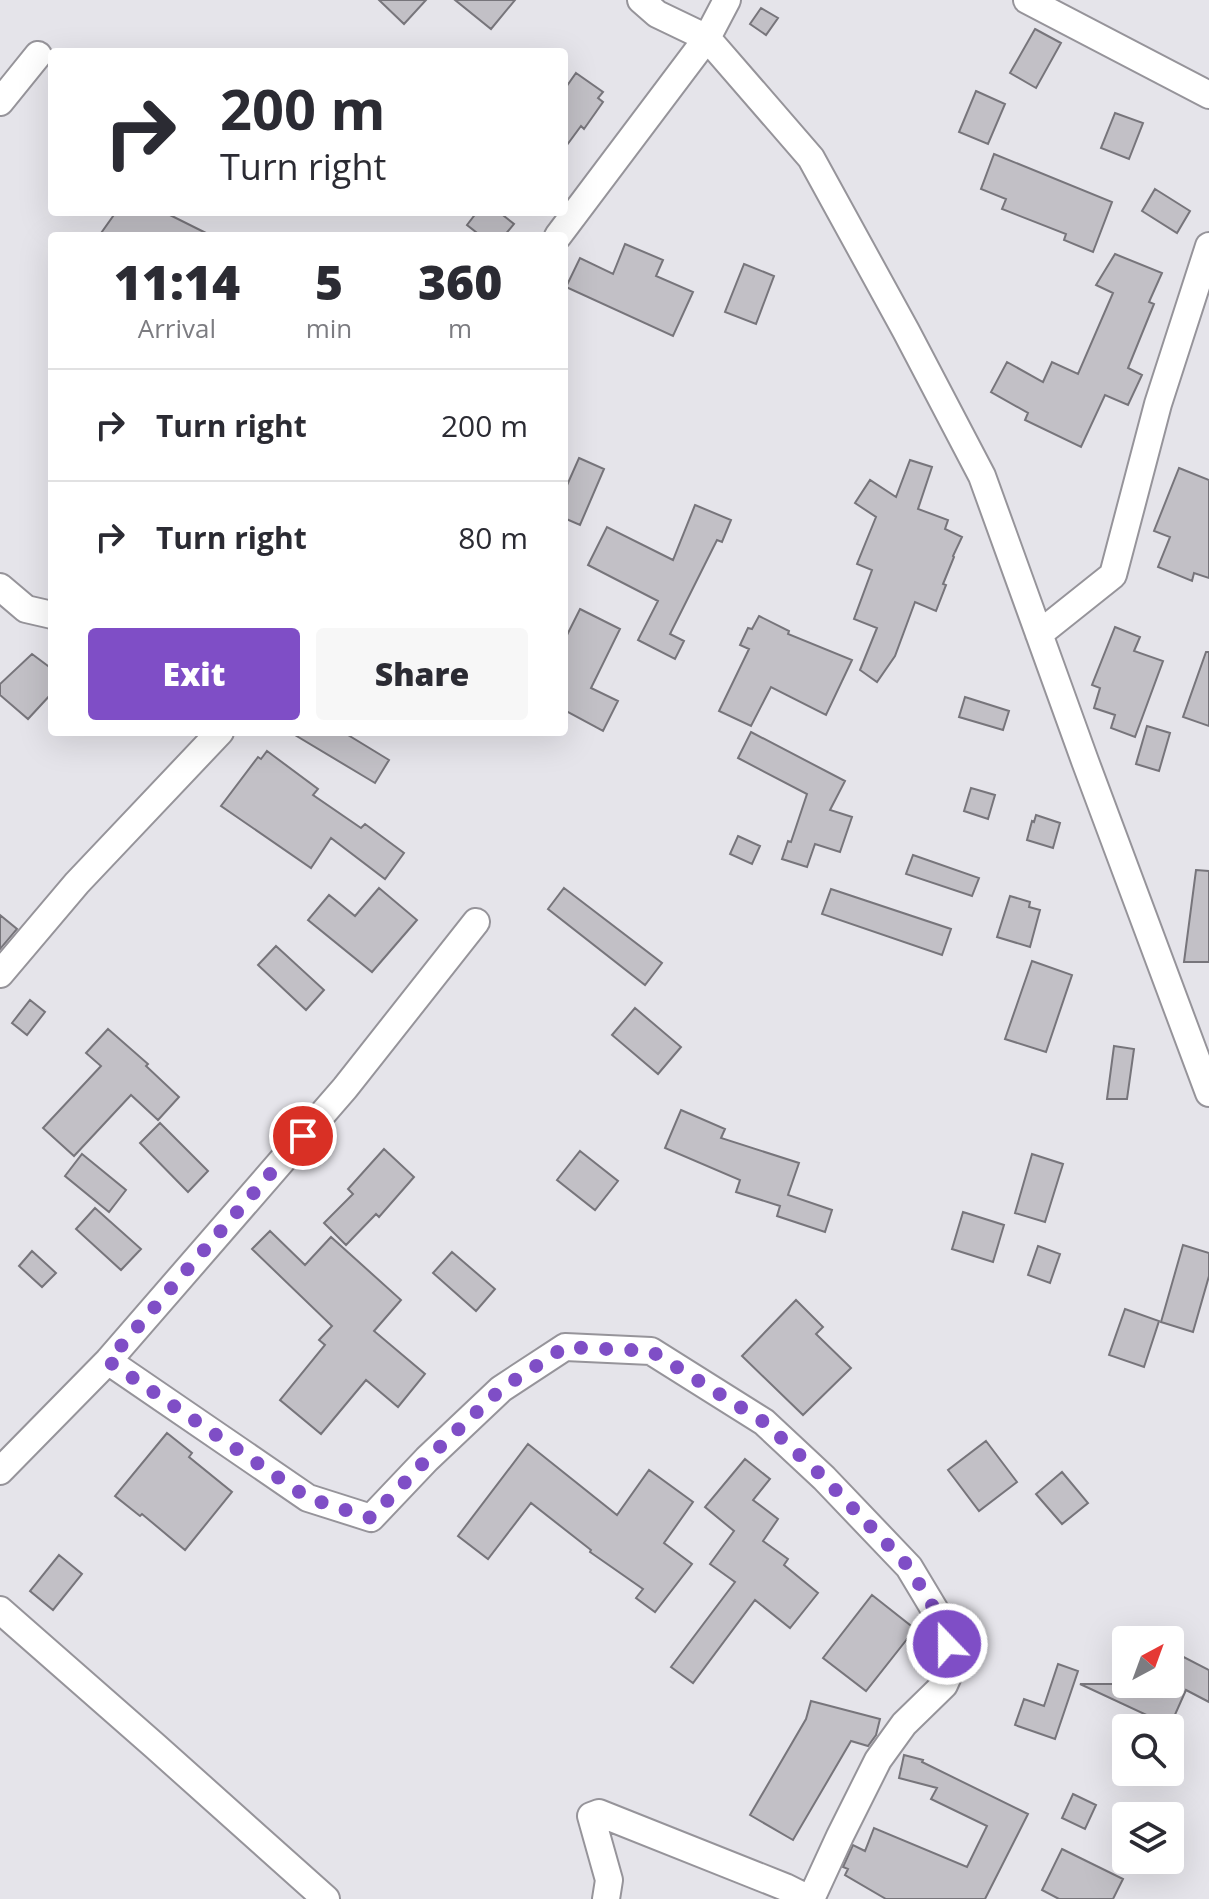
<!DOCTYPE html>
<html lang="en">
<head>
<meta charset="utf-8">
<style>
	body { margin:0; font-family:"Open Sans",sans-serif; background:#f7f7f7; color:#2b2b33; height:100vh; display:flex; flex-direction:column; font-size:30px; white-space:nowrap }
	* { box-sizing:border-box; margin:0 }
	p { font-size:26px; color:#7c7c81 }
	.icon { flex:none; width:44px; height:44px; fill:none; stroke:currentColor; stroke-width:2; stroke-linecap:round; stroke-linejoin:round }
	.map { position:relative; flex:1; overflow:hidden }
	.side { position:absolute; left:48px; top:232px; width:520px; height:504px; display:flex; flex-direction:column; background:#fff; border-radius:8px; box-shadow:0 8px 32px #0002 }
	.side>* { flex:none }
	.banner { position:absolute; left:48px; top:48px; width:520px; height:168px; border-radius:8px; box-shadow:0 8px 32px #0002; background:#fff; color:#2b2b33; overflow:hidden }
	.needle { width:52px; rotate:41deg }
	.buttons { position:absolute; left:1112px; top:1626px; display:grid; gap:16px }
	.buttons a { display:grid; place-items:center; width:72px; height:72px; border-radius:8px; background:#fff; box-shadow:0 8px 32px #0002; font-size:40px }
	.pin { position:absolute; display:grid; place-items:center; width:68px; height:68px; color:#fff; margin:-34px; border:4px solid #fff; border-radius:50%; box-shadow:0 2px 8px #0007 }
	.me { position:absolute; width:88px; margin:-44px; rotate:338deg; stroke-linejoin:round; filter:drop-shadow(0 0 6px #0008) }
	.turn { display:flex; align-items:center; gap:28px; height:168px; padding:0 40px; font-size:36px }
	.turn .icon { width:104px; height:104px; stroke-width:2.5 }
	.turn b { display:block; font-size:56px; line-height:68px }
	.eta { display:flex; justify-content:space-evenly; align-items:center; height:136px; text-align:center }
	.eta b { font-size:48px; font-weight:800; line-height:56px }
	.cta { display:flex; gap:16px; margin-top:auto; padding:16px 40px }
	.cta a { flex:1; height:92px; border-radius:8px; background:#7f4ec6; color:#fff; font-size:32px; font-weight:800; line-height:92px; text-align:center }
	.cta a+a { background:#f7f7f7; color:#2b2b33 }
	ul { padding:0; list-style:none }
	li { display:flex; align-items:center; gap:24px; height:112px; padding:0 40px; border-top:2px solid #e1e1e2 }
	li div { flex:1 }
	li b { display:block; font-size:30px }
	li em { font-style:normal }
	.map>svg:first-child { display:block }
</style>
</head>
<body>
<div class="map">
<svg width="1209" height="1899" viewBox="0 0 1209 1899">
	<rect width="100%" height="100%" fill="#e5e4ea"/>
	<path fill="#c2c0c6" stroke="#77757b" stroke-width="2" d="M 379,0 L 426,0 L 404,24 Z
		M 455,0 L 515,0 L 491,29 Z
		M 761,8 L 778,18 L 766,35 L 750,24 Z
		M 1035,29 L 1061,43 L 1036,88 L 1010,73 Z
		M 576,73 L 603,92 L 598,98 L 603,102 L 584,129 L 581,126 L 564,149 L 564,90 Z
		M 976,91 L 1005,104 L 988,144 L 959,132 Z
		M 1115,113 L 1143,123 L 1129,159 L 1101,148 Z
		M 994,154 L 1112,202 L 1093,252 L 1064,240 L 1066,234 L 1002,209 L 1006,199 L 981,189 Z
		M 1155,189 L 1190,211 L 1177,233 L 1142,211 Z
		M 116,212 L 164,212 L 212,236 L 99,236 Z
		M 477,212 L 499,212 L 514,224 L 504,236 L 481,236 L 467,225 Z
		M 625,244 L 663,260 L 656,276 L 693,292 L 673,336 L 566,287 L 580,258 L 613,274 Z
		M 1115,254 L 1162,273 L 1149,302 L 1154,304 L 1128,368 L 1142,375 L 1128,405 L 1105,395 L 1081,447 L 1025,420 L 1028,413 L 991,392 L 1007,362 L 1043,382 L 1052,362 L 1078,374 L 1113,293 L 1096,285 Z
		M 744,264 L 774,276 L 756,324 L 725,312 Z
		M 579,458 L 604,469 L 580,525 L 564,518 L 564,492 Z
		M 910,460 L 932,467 L 918,509 L 948,520 L 945,529 L 962,537 L 953,556 L 954,557 L 943,584 L 946,585 L 936,611 L 915,602 L 895,656 L 877,682 L 860,670 L 877,628 L 854,619 L 872,570 L 857,564 L 876,517 L 855,503 L 870,480 L 896,497 Z
		M 1179,468 L 1209,480 L 1209,578 L 1194,573 L 1192,581 L 1158,567 L 1170,537 L 1154,531 Z
		M 695,505 L 731,520 L 722,542 L 717,540 L 670,634 L 684,641 L 675,659 L 638,640 L 658,601 L 588,565 L 607,527 L 673,560 Z
		M 580,609 L 620,629 L 591,688 L 618,701 L 603,731 L 564,710 L 564,641 Z
		M 759,616 L 789,631 L 788,634 L 852,660 L 826,715 L 771,687 L 751,726 L 719,711 L 749,649 L 740,645 L 748,628 L 752,629 Z
		M 1115,627 L 1140,637 L 1134,651 L 1163,661 L 1135,737 L 1111,728 L 1115,715 L 1094,708 L 1100,688 L 1092,685 Z
		M 1206,652 L 1209,652 L 1209,726 L 1183,717 Z
		M 32,654 L 52,669 L 52,693 L 28,719 L 0,695 L 0,684 Z
		M 965,697 L 1009,711 L 1003,730 L 959,717 Z
		M 1147,726 L 1170,733 L 1159,771 L 1136,764 Z
		M 290,732 L 343,732 L 389,760 L 375,783 Z
		M 751,732 L 845,781 L 830,810 L 852,817 L 840,852 L 815,844 L 807,867 L 782,859 L 788,841 L 791,842 L 807,794 L 738,758 Z
		M 267,751 L 318,789 L 313,795 L 361,828 L 365,824 L 404,853 L 385,879 L 331,838 L 311,868 L 221,806 L 258,757 L 261,759 Z
		M 971,788 L 995,795 L 988,819 L 964,811 Z
		M 1036,815 L 1060,823 L 1053,848 L 1027,840 L 1032,821 L 1034,822 Z
		M 738,836 L 760,846 L 752,864 L 730,854 Z
		M 913,855 L 979,878 L 972,896 L 906,874 Z
		M 1196,870 L 1209,871 L 1209,962 L 1184,962 Z
		M 379,888 L 417,920 L 372,972 L 308,920 L 329,895 L 355,916 Z
		M 564,888 L 662,963 L 645,985 L 548,909 Z
		M 831,889 L 951,929 L 942,955 L 822,914 Z
		M 1010,896 L 1030,902 L 1029,907 L 1040,910 L 1030,947 L 997,937 Z
		M 0,915 L 17,929 L 0,949 Z
		M 276,946 L 324,990 L 306,1010 L 258,965 Z
		M 1032,961 L 1072,975 L 1046,1052 L 1005,1039 Z
		M 30,1000 L 45,1012 L 27,1035 L 12,1023 Z
		M 635,1008 L 681,1047 L 658,1074 L 612,1035 Z
		M 108,1029 L 148,1064 L 146,1066 L 179,1097 L 158,1120 L 131,1095 L 74,1156 L 43,1128 L 101,1066 L 86,1053 Z
		M 1114,1046 L 1134,1049 L 1127,1099 L 1107,1099 Z
		M 681,1110 L 725,1129 L 721,1138 L 799,1163 L 788,1195 L 832,1210 L 825,1232 L 777,1216 L 780,1206 L 736,1192 L 740,1180 L 665,1148 Z
		M 160,1123 L 208,1171 L 188,1192 L 140,1143 Z
		M 384,1149 L 414,1177 L 379,1217 L 376,1214 L 346,1245 L 324,1223 L 353,1194 L 348,1189 Z
		M 580,1151 L 618,1181 L 595,1210 L 557,1180 Z
		M 82,1154 L 126,1190 L 109,1212 L 65,1176 Z
		M 1032,1154 L 1063,1164 L 1045,1222 L 1015,1213 Z
		M 95,1208 L 141,1249 L 121,1270 L 76,1229 Z
		M 963,1212 L 1004,1225 L 993,1262 L 952,1249 Z
		M 270,1231 L 305,1265 L 331,1237 L 401,1300 L 374,1331 L 425,1374 L 398,1407 L 366,1380 L 321,1434 L 280,1400 L 325,1345 L 319,1340 L 332,1326 L 252,1249 Z
		M 1183,1245 L 1209,1253 L 1209,1276 L 1193,1332 L 1161,1322 Z
		M 1038,1246 L 1060,1254 L 1050,1283 L 1028,1275 Z
		M 32,1251 L 56,1273 L 42,1287 L 19,1266 Z
		M 452,1252 L 495,1289 L 476,1311 L 433,1273 Z
		M 796,1300 L 823,1327 L 816,1334 L 851,1368 L 803,1415 L 742,1356 Z
		M 1125,1309 L 1159,1321 L 1144,1367 L 1109,1355 Z
		M 167,1433 L 192,1453 L 189,1457 L 232,1492 L 185,1550 L 142,1514 L 140,1516 L 115,1496 Z
		M 986,1441 L 1017,1482 L 979,1511 L 948,1470 Z
		M 528,1444 L 617,1515 L 649,1470 L 693,1502 L 664,1543 L 692,1564 L 655,1612 L 636,1598 L 643,1589 L 590,1552 L 591,1550 L 531,1503 L 488,1559 L 458,1536 Z
		M 745,1459 L 770,1479 L 753,1500 L 778,1519 L 763,1541 L 788,1559 L 784,1565 L 818,1593 L 790,1628 L 755,1600 L 693,1683 L 671,1667 L 735,1582 L 710,1564 L 734,1531 L 705,1507 Z
		M 1062,1472 L 1088,1503 L 1062,1524 L 1036,1494 Z
		M 59,1555 L 82,1574 L 53,1610 L 30,1591 Z
		M 872,1595 L 915,1629 L 866,1691 L 823,1658 Z
		M 1170,1650 L 1209,1670 L 1209,1702 L 1186,1690 L 1170,1726 L 1080,1684 L 1143,1684 L 1170,1696 Z
		M 1058,1664 L 1078,1671 L 1055,1739 L 1015,1725 L 1024,1699 L 1044,1706 Z
		M 811,1701 L 880,1719 L 876,1735 L 868,1746 L 851,1741 L 793,1840 L 750,1815 L 806,1719 Z
		M 904,1755 L 923,1760 L 922,1762 L 1028,1814 L 985,1899 L 886,1899 L 845,1875 L 848,1869 L 843,1867 L 853,1845 L 865,1851 L 874,1828 L 967,1867 L 987,1826 L 931,1799 L 937,1788 L 899,1778 Z
		M 1073,1794 L 1096,1805 L 1085,1829 L 1062,1818 Z
		M 1062,1849 L 1123,1879 L 1113,1899 L 1059,1899 L 1042,1890 Z"/>
	<g fill="none" stroke-linecap="round" stroke-linejoin="round">
		<defs>
			<path id="minor" d="M 641,0 L 657,14 L 707,38 L 811,158 L 906,331 L 982,476 L 1085,761 L 1209,1093
				M 1027,0 L 1209,95
				M 0,102 L 38,55
				M 558,236 L 707,38 L 727,0
				M 0,587 L 26,609 L 52,615
				M 1039,634 L 1113,575 L 1158,404 L 1209,246
				M 0,974 L 77,883 L 220,732
				M 108,1361 L 308,1498 L 371,1518 L 427,1459 L 501,1389 L 565,1347 L 651,1351 L 764,1422 L 824,1478 L 909,1567 L 942,1622 L 953,1665 L 944,1685 L 904,1724 L 878,1760 L 840,1836 L 811,1899
				M 0,1471 L 108,1361 L 345,1088 L 476,922
				M 0,1610 L 155,1746 L 326,1899
				M 606,1899 L 609,1880 L 591,1816 L 599,1813 L 785,1887 L 809,1899"/>
		</defs>
		<use href="#minor" stroke="#96949a" stroke-width="30"/>
		<use href="#minor" stroke="#fff" stroke-width="26"/>
	</g>
	<g fill="none" stroke-linecap="round" stroke-linejoin="round">
		<path stroke="#7f4ec6" stroke-width="14" stroke-dasharray="0 25.2" d="M 303,1136 L 108,1361 L 308,1498 L 371,1518 L 427,1459 L 501,1389 L 565,1347 L 651,1351 L 764,1422 L 824,1478 L 909,1567 L 942,1622 L 947,1644"/>
	</g>
</svg>
<div class="buttons">
<a><svg class="needle" viewBox="-14 -14 28 28"><path d="M0-13l5 13h-10z" fill="#e53935"/><path d="M0 13l5-13h-10z" fill="#7c7c81"/></svg></a>
<a><svg class="icon" aria-label="search" viewBox="0 0 24 24"><circle cx="10" cy="10" r="6"/><path d="M15 15l6 6"/></svg></a>
<a><svg class="icon" aria-label="layers" viewBox="0 0 24 24"><path d="M12 4l9 5-9 5-9-5zM3 14l9 5 9-5"/></svg></a>
</div>
<div class="pin" style="left:303px;top:1136px;background:#d93025"><svg class="icon" aria-label="arrive" viewBox="0 0 24 24"><path d="M6 21V4h12l-3 4 3 4H6"/></svg></div>
<svg class="me" style="left:947px;top:1644px" viewBox="-20 -20 40 40"><circle r="17" fill="#7f4ec6" stroke="#fff" stroke-width="3"/><path d="M0-11L8 9 0 5-8 9z" fill="#fff"/></svg>
<div class="banner">
<div class="turn"><svg class="icon" aria-label="right" viewBox="0 0 24 24"><path d="M7 20v-9h11M14 6l5 5-5 5"/></svg><div><b>200 m</b>Turn right</div></div>
</div>
<section class="side">
<div class="eta">
<div><b>11:14</b><p>Arrival</p></div>
<div><b>5</b><p>min</p></div>
<div><b>360</b><p>m</p></div>
</div>
<ul>
<li><svg class="icon" aria-label="right" viewBox="0 0 24 24"><path d="M7 20v-9h11M14 6l5 5-5 5"/></svg><div><b>Turn right</b></div><em>200 m</em></li>
<li><svg class="icon" aria-label="right" viewBox="0 0 24 24"><path d="M7 20v-9h11M14 6l5 5-5 5"/></svg><div><b>Turn right</b></div><em>80 m</em></li>
</ul>
<div class="cta"><a>Exit</a><a>Share</a></div>
</section>
</div>
</body>
</html>
